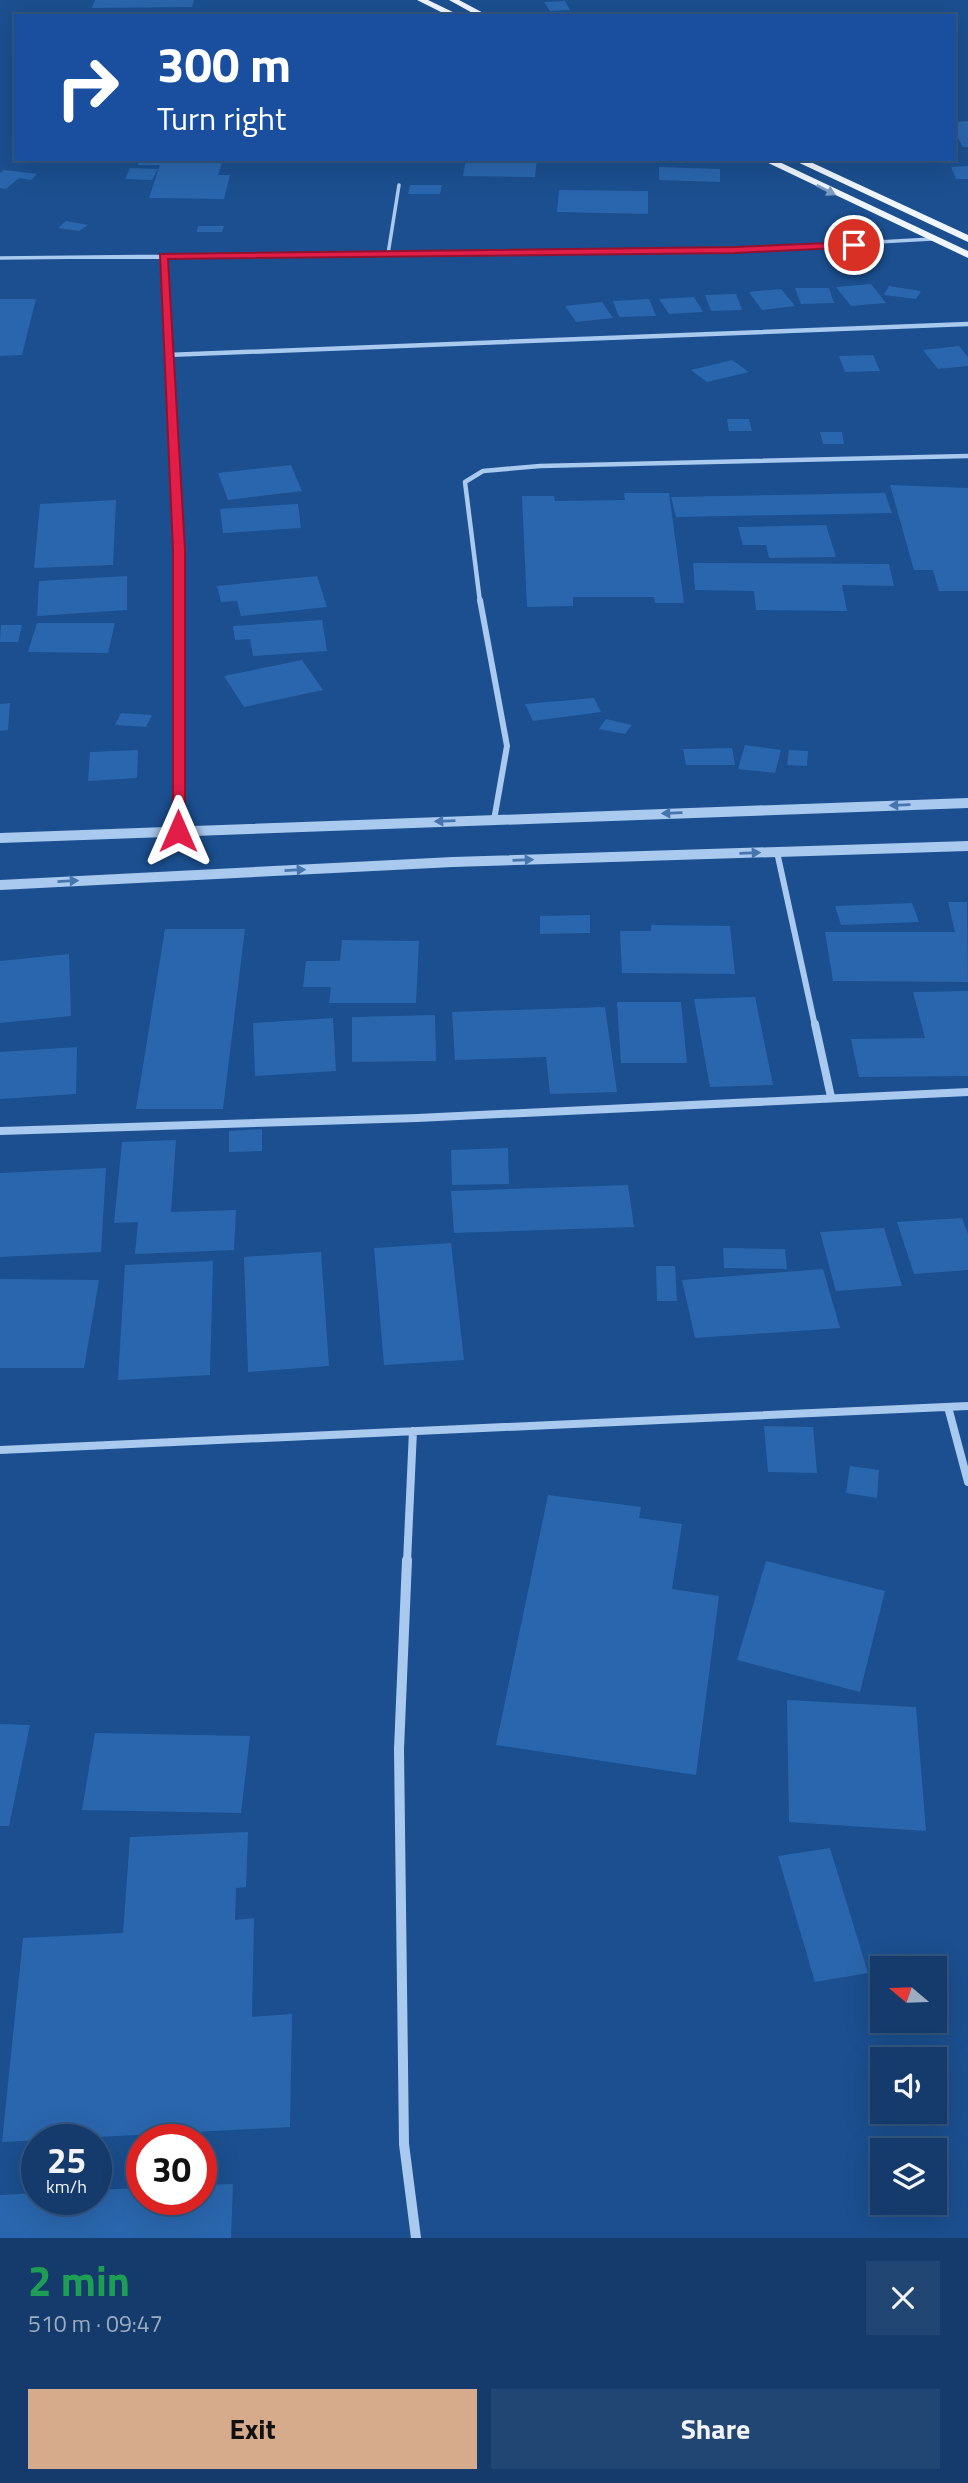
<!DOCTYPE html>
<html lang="en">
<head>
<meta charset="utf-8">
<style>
	body { margin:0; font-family:"Titillium Web",sans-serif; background:#214673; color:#f1f3f6; height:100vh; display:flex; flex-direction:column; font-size:26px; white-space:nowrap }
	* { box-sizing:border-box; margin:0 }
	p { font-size:23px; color:#9dadc1 }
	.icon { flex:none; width:38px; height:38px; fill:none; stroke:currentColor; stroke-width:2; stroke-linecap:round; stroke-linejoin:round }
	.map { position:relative; height:2238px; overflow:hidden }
	.details { display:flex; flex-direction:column; background:#143b6b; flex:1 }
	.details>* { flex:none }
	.top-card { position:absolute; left:14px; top:14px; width:942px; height:147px; border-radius:0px; box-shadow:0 7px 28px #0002,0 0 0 2px #33557e; background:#1a4fa0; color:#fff; overflow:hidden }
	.needle { width:46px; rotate:289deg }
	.controls { position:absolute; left:870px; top:1956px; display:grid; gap:14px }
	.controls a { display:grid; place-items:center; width:77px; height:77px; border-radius:0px; background:#143b6b; box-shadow:0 7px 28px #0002,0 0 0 2px #33557e; font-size:35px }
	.speed { position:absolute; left:21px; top:2124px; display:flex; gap:14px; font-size:35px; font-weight:700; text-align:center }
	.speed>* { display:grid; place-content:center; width:91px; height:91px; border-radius:50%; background:#143b6b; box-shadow:0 7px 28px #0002,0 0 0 2px #33557e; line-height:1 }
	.speed small { font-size:18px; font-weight:400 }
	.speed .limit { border:10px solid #d22; background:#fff; color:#111 }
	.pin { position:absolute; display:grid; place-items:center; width:60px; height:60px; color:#fff; margin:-30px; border:4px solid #fff; border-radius:50%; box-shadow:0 2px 7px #0007 }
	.me { position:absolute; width:77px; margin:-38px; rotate:0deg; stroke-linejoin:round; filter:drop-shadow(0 0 5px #0008) }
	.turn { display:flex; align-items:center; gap:24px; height:147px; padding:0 28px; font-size:32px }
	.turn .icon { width:91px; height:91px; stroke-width:2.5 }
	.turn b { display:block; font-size:49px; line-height:60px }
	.round { display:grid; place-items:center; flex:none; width:74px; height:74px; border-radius:0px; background:#214673 }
	.overview { display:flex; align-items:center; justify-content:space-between; height:119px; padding:0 28px }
	h1 { font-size:42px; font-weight:700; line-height:52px; color:#1e9e55 }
	.action { display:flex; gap:14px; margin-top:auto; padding:14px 28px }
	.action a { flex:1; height:80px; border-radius:0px; background:#d6ab8b; color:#111; font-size:28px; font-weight:700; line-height:80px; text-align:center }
	.action a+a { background:#214673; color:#f1f3f6 }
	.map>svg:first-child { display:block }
</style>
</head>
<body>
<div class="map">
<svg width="968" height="2238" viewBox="0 0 968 2238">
	<rect width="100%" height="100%" fill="#1b4f8f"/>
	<path fill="#2a66ad" d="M 95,0 L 194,0 L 192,7 L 92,8 Z
		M 565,1 L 570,10 L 550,11 L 544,2 Z
		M 968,121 L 968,147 L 963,147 L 954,131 L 954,122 Z
		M 140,159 L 223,159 L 218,175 L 230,175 L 224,199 L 149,198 L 160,165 L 138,165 Z
		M 466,159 L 537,159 L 535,177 L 463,176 Z
		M 968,166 L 968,179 L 956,179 L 951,167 Z
		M 659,167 L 720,169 L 720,182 L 659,180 Z
		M 130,168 L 158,169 L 152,180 L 125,179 Z
		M 4,170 L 37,174 L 31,180 L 19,178 L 6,189 L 0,188 L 0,173 Z
		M 410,185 L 442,185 L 440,194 L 408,194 Z
		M 559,190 L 648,191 L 648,214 L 557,212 Z
		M 66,221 L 88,225 L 79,231 L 58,228 Z
		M 198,226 L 224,226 L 222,232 L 197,232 Z
		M 871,284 L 886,303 L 851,306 L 836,287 Z
		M 889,286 L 921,291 L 916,299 L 884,295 Z
		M 795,288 L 829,288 L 834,303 L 801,304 Z
		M 781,289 L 795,306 L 762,310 L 749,292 Z
		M 736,294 L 742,310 L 711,311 L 705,295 Z
		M 694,297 L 703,312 L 669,314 L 659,299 Z
		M 0,299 L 36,299 L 22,355 L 0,356 Z
		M 649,299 L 656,316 L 619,317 L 613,301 Z
		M 602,302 L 613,318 L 576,322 L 565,306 Z
		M 959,346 L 968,357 L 968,366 L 938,369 L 923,350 Z
		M 873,355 L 880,371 L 845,372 L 839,356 Z
		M 732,360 L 749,372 L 707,382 L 691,370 Z
		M 727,419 L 749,419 L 752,431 L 729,431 Z
		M 820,432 L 842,432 L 844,444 L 823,444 Z
		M 291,465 L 302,491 L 228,500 L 218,473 Z
		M 890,485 L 968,488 L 968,591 L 939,591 L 933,570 L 914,570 Z
		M 624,493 L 669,493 L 684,603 L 655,603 L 654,597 L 573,597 L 573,606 L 527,607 L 522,496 L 554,496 L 555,501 L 625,500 Z
		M 885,493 L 892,513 L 676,517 L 671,497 Z
		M 116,500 L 113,565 L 34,568 L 40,504 Z
		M 298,504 L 301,528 L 223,533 L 220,509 Z
		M 826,525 L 836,557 L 769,558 L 766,545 L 743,545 L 738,527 Z
		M 693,563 L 889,564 L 894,586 L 842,585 L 847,611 L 756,610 L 754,591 L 695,590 Z
		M 127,576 L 127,610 L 37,616 L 39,581 Z
		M 317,576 L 327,607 L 241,616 L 237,601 L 221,602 L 217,586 Z
		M 322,620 L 327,651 L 253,656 L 250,639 L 235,640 L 233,626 Z
		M 37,623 L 115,623 L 108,653 L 28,652 Z
		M 1,625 L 22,625 L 18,642 L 0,642 Z
		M 302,660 L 323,690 L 244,707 L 224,676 Z
		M 594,698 L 601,712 L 533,721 L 525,704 Z
		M 10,703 L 8,730 L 0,731 L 0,704 Z
		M 121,713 L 152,715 L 146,727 L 115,725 Z
		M 606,719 L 632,725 L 625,734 L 599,729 Z
		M 745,745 L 781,750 L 775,773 L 738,769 Z
		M 732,748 L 735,765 L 686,765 L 683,749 Z
		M 138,750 L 137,778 L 88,781 L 90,752 Z
		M 789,750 L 808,751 L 807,766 L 787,765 Z
		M 948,902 L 967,902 L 968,982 L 833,981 L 825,932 L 955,932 Z
		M 912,903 L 919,922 L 841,925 L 835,906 Z
		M 590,915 L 590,933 L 540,934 L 540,916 Z
		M 651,925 L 730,926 L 735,974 L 622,973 L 620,931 L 651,931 Z
		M 165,929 L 245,929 L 223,1109 L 136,1109 Z
		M 342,940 L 419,941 L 416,1003 L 329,1003 L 331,987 L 303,987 L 306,961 L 340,961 Z
		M 69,954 L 71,1016 L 0,1023 L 0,961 Z
		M 968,991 L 968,1076 L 859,1077 L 851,1039 L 925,1038 L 913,992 Z
		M 755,997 L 773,1085 L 710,1087 L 694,999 Z
		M 617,1002 L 681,1002 L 687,1063 L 621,1063 Z
		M 605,1007 L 617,1092 L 550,1094 L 546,1057 L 455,1060 L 452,1012 Z
		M 435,1015 L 436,1061 L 352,1062 L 352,1017 Z
		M 333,1018 L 336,1071 L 255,1076 L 253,1023 Z
		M 77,1047 L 76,1094 L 0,1099 L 0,1052 Z
		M 262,1129 L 262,1151 L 229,1152 L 229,1131 Z
		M 176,1140 L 171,1212 L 236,1210 L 234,1250 L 135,1254 L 138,1222 L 114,1223 L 122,1142 Z
		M 508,1148 L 509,1184 L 452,1185 L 451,1150 Z
		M 106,1168 L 101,1252 L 0,1257 L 0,1173 Z
		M 628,1185 L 634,1227 L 454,1233 L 451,1191 Z
		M 962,1218 L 968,1234 L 968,1270 L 914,1274 L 897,1222 Z
		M 884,1228 L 902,1286 L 836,1291 L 820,1232 Z
		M 451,1243 L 464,1360 L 384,1365 L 374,1248 Z
		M 723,1248 L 785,1249 L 787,1269 L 724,1268 Z
		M 321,1252 L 329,1366 L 248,1372 L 244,1257 Z
		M 213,1261 L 210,1375 L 118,1380 L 125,1265 Z
		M 656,1266 L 675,1266 L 677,1301 L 657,1301 Z
		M 823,1269 L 840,1328 L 695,1338 L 682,1280 Z
		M 0,1279 L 99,1280 L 84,1368 L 0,1368 Z
		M 764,1426 L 813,1427 L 817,1473 L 768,1472 Z
		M 850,1466 L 879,1470 L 877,1498 L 846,1493 Z
		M 548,1495 L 641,1507 L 639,1518 L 682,1524 L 672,1589 L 719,1596 L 696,1775 L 496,1745 Z
		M 766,1561 L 885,1591 L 860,1692 L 737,1660 Z
		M 787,1700 L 916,1707 L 926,1831 L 789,1822 Z
		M 0,1724 L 30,1725 L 9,1826 L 0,1826 Z
		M 95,1733 L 250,1736 L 241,1813 L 82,1810 Z
		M 248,1832 L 246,1887 L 236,1888 L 235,1920 L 254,1918 L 252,2017 L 292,2014 L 290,2127 L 2,2142 L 23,1938 L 123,1933 L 130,1837 Z
		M 830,1848 L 868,1973 L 815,1982 L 778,1856 Z
		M 233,2184 L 231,2238 L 0,2238 L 0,2195 L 37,2193 L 37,2200 L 96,2200 L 96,2190 L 142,2188 L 142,2200 L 201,2200 L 201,2185 Z"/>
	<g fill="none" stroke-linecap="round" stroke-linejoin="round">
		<path stroke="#a9c9ee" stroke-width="3.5" d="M 388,254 L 399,185
			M 163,256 L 164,266
			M 0,258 L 735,250 L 932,239"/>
		<path stroke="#a9c9ee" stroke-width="4.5" d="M 163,265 L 179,550 L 179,602
			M 167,355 L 968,324
			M 480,602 L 465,482 L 483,471 L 540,466 L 968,456"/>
		<path stroke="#a9c9ee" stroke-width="6" d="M 480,600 L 507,746 L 494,820
			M 178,831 L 179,600
			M 777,852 L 815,1026"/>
		<path stroke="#a9c9ee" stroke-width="8" d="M 815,1024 L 831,1097
			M 0,1131 L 417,1118 L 968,1092
			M 948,1407 L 968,1482
			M 0,1450 L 968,1406
			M 407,1562 L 413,1431"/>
		<path stroke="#a9c9ee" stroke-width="10" d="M 407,1560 L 399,1749 L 404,2144 L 416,2238"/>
		<path stroke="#a9c9ee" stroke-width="10" d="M 0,838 L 968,803
			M 0,885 L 453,862 L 968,846"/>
		<path fill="#f0f6ff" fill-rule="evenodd" d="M 417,0 L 428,0 L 461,16 L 449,16 Z
			M 449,0 L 459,0 L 489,16 L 478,16 Z
			M 760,159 L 773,159 L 968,251 L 968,258 Z
			M 791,159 L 804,159 L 968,235 L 968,242 Z"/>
	</g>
	<defs><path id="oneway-solid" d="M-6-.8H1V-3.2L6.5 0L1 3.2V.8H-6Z" transform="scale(1.75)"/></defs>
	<use fill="#7b9ac1" href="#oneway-solid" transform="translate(826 190) rotate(27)"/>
	<g fill="#4674ac">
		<use href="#oneway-solid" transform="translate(900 805) rotate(178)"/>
		<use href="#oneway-solid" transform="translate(672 813) rotate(178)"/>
		<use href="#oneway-solid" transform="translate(445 821) rotate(178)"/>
		<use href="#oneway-solid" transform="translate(750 853) rotate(-2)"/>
		<use href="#oneway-solid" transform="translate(523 860) rotate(-2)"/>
		<use href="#oneway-solid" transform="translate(295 870) rotate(-3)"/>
		<use href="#oneway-solid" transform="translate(68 881) rotate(-3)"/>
	</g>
	<path fill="#e11d48" stroke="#92132f" stroke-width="2" d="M 854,242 L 859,245 L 858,247 L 735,253 L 168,259 L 185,550 L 185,831 L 178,835 L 173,834 L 173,550 L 160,254 L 735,247 Z"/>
</svg>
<div class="controls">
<a><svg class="needle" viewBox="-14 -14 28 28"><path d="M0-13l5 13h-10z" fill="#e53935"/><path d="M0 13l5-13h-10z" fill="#9dadc1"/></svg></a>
<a><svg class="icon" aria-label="sound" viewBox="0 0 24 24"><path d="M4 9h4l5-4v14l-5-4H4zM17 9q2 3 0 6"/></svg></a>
<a><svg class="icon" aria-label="layers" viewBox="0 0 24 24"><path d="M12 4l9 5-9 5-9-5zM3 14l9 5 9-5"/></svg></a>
</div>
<div class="speed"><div>25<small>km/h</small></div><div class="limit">30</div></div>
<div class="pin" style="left:854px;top:245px;background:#d93025"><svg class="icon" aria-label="arrive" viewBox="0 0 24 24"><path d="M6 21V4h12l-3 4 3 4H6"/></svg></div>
<svg class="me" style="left:178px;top:831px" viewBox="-20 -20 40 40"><path d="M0-17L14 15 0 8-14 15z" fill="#e11d48" stroke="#fff" stroke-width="4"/></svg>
<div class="top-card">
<div class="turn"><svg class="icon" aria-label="right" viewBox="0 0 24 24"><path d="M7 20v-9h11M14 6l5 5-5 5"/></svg><div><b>300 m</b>Turn right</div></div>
</div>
</div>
<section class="details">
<div class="overview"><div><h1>2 min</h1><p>510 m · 09:47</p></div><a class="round"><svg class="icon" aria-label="close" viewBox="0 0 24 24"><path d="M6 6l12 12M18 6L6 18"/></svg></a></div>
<div class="action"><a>Exit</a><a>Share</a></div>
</section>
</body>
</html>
